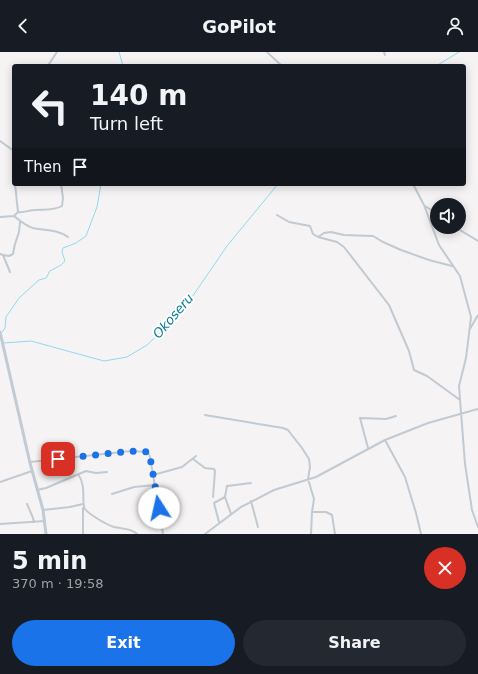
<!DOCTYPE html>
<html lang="en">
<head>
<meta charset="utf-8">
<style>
	body { margin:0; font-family:"DejaVu Sans",sans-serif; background:#242831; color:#f1f3f6; height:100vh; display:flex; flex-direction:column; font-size:15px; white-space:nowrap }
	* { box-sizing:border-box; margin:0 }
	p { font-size:13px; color:#9ea1a6 }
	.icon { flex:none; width:22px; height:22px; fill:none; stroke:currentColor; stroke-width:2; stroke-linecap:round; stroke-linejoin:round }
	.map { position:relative; height:482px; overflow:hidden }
	.side { display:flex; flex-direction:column; background:#171b24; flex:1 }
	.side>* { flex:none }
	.hud { position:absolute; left:12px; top:12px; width:454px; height:122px; border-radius:4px; box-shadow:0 2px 10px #0003; background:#171b24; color:#f1f3f6; overflow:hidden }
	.tools { position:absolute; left:430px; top:146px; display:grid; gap:8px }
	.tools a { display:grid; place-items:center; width:36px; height:36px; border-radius:50%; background:#171b24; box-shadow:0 2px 10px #0003; font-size:20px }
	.pin { position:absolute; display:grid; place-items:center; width:34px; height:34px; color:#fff; margin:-17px; border-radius:8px; box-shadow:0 2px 6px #0006 }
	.me { position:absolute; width:44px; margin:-22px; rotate:350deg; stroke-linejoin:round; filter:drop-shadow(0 0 3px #0008) }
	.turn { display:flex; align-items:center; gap:14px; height:84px; padding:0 12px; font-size:18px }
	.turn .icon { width:52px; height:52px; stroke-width:2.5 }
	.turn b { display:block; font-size:28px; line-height:34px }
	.then { display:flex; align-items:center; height:38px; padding:0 12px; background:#0003; gap:8px; font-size:15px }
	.round { display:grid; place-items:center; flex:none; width:42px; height:42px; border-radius:21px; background:#242831 }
	.headline { display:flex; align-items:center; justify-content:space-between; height:68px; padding:0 12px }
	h1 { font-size:24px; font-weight:600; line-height:30px }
	.primary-button { display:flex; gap:8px; margin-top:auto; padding:8px 12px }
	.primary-button a { flex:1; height:46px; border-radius:24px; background:#1a73e8; color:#fff; font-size:16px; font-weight:600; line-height:46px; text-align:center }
	.primary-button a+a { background:#242831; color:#f1f3f6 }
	header { display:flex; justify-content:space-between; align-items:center; height:52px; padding:0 12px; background:#171b24; font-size:18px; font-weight:600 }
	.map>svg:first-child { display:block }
</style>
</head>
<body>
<header><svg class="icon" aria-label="back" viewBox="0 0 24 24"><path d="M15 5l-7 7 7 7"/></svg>GoPilot<svg class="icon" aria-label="person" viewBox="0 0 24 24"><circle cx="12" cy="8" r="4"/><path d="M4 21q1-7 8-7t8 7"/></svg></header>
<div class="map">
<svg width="478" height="482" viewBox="0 0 478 482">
	<rect width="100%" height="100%" fill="#f5f3f3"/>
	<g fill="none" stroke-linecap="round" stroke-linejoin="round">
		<path stroke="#90daee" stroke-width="1" d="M 119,0 L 123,14
			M 436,14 L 459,0
			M 2,280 L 5,276 L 6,265 L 19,246 L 39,228 L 46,226 L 50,219 L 61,213 L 65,209 L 62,200 L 63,196 L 76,191 L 86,184 L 97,155 L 101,132
			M 4,291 L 31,289 L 104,309 L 127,305 L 147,293 L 167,274 L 190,248 L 227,194 L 278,132"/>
		<path stroke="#c1cad2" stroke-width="2" d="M 267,0 L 282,14
			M 384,0 L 385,3
			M 49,12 L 57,0
			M 0,89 L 14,99
			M 15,132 L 18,160
			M 413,132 L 424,153 L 439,193 L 460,224 L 471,265 L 466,306 L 459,334 L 465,412 L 472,458 L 478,475
			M 425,154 L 437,162
			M 277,163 L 289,170 L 310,174 L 313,182 L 318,185 L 337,190 L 344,195 L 389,253 L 409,299 L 414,318 L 427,324 L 460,348
			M 14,164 C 20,169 26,174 33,176 C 46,179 57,177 68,185
			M 0,165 L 14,164 L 18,160 C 24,161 29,158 35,158 C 44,157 53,159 62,154 L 63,146 L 61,132
			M 455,175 L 478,189
			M 318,185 L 324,181 L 331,180 L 344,183 L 373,184 L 383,190 L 401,198 L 429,208 L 452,214
			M 0,202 L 3,203 L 10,220
			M 3,203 L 9,204 L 13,202 L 15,192 L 19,180 L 20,170
			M 470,277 L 478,263
			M 205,363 L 283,376 L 288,378 L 291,382 L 302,396 L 309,407 L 310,415 L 308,427 L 314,447 L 312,460 L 311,482
			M 385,388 L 405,425 L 416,461 L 421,482
			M 368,396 L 360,366 L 386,367 L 396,364
			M 193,407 L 205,416 L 214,417 L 215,419 L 213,445
			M 30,410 L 131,399 L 148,400 L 150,405 L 163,482
			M 78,422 C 87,434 81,452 85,457 C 90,463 107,473 114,475 C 122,477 131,476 137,482
			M 153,423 L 182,415 L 196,404
			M 0,430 L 32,419
			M 37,438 L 46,436 L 86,419 L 96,421 L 107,420
			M 112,442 L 134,435 L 155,433
			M 251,449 L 258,475
			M 27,452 L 33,466 L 34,470
			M 43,458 L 70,455 L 83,452
			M 312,460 L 326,460 L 332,463 L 335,482
			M 231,462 L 225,445 L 227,434 L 251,431
			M 219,470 L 214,451 L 225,445
			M 0,472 L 45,469
			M 83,482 L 83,456
			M 205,482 L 241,455 L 274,438 L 316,425 L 385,388 L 428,371 L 478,357"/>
		<path stroke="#c1cbd6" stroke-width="3" d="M 0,280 L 30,411 L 43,458 L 46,482"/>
	</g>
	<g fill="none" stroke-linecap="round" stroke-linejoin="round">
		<path stroke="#1a73e8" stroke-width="7" stroke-dasharray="0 12.6" d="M 58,407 L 131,399 L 148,400 L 150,405 L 159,456"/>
	</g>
	<g text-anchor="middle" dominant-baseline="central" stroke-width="4" stroke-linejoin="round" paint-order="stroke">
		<g font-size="13" font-style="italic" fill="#0c7c9b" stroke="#fff">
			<text transform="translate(173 264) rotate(-49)">Okoseru</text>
		</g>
	</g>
</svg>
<div class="tools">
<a><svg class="icon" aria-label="sound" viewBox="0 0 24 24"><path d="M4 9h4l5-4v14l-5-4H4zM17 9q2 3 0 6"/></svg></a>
</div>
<div class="pin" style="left:58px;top:407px;background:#d93025"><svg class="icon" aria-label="arrive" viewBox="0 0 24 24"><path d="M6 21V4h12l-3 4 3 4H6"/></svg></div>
<svg class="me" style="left:159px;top:456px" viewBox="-20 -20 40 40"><circle r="19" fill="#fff"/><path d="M0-13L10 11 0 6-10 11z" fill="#1a73e8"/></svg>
<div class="hud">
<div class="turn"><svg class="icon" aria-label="left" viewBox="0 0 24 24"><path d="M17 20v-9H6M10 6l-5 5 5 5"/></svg><div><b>140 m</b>Turn left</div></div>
<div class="then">Then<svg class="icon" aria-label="arrive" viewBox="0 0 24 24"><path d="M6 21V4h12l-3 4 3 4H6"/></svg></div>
</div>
</div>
<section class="side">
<div class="headline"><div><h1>5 min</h1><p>370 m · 19:58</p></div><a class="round" style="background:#d93025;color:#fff"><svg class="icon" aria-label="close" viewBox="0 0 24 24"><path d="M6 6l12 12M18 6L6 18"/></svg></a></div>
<div class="primary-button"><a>Exit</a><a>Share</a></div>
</section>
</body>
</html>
